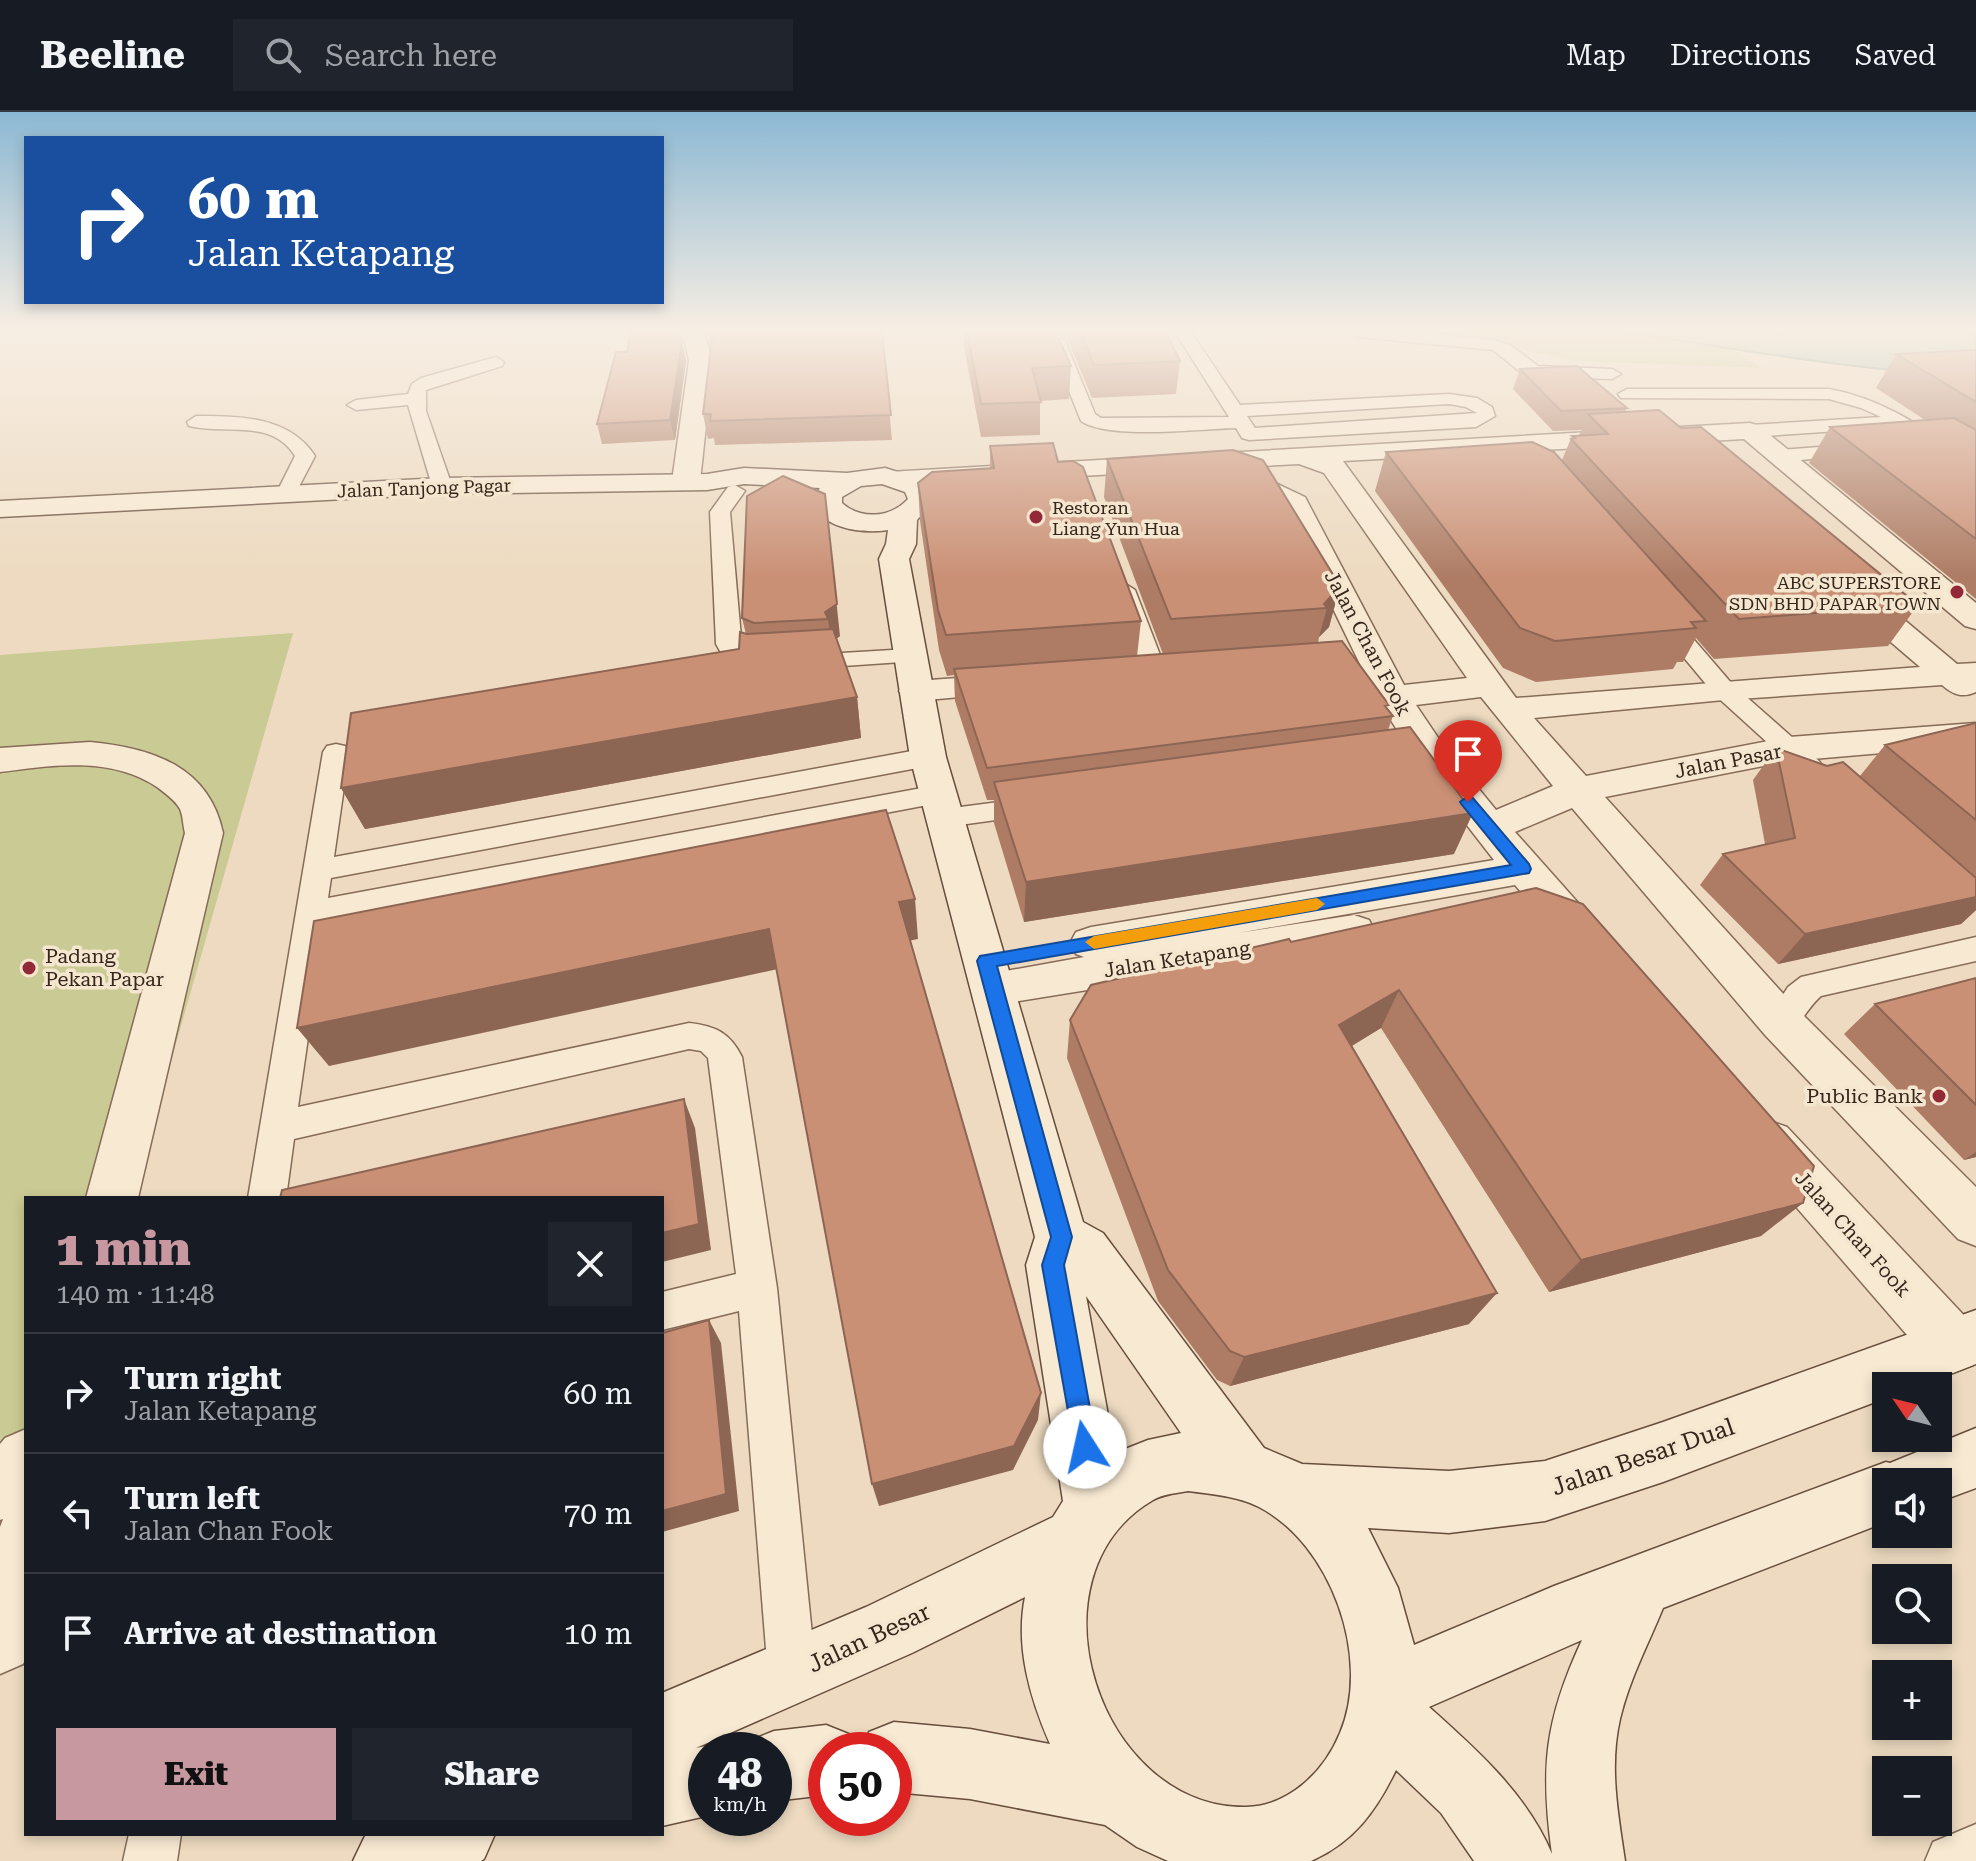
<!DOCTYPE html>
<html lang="en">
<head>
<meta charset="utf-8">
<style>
	body { margin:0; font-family:"Roboto Serif",serif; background:#20242c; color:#f1f3f6; height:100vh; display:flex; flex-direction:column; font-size:30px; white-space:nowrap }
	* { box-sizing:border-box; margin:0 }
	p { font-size:26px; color:#9ea1a6 }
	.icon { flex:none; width:44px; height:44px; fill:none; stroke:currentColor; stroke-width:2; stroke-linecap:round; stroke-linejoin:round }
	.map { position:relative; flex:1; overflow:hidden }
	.details { position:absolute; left:24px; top:1084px; width:640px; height:640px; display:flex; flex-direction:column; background:#171b24; border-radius:0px; box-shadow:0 4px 12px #0003 }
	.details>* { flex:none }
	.guide { position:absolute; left:24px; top:24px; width:640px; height:168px; border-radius:0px; box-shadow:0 4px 12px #0003; background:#1a4fa0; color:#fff; overflow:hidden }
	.needle { width:52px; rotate:305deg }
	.controls { position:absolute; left:1872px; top:1260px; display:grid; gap:16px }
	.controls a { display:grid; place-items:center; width:80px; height:80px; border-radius:0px; background:#171b24; box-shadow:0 4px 12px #0003; font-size:40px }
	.speed { position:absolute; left:688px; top:1620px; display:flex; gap:16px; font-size:40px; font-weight:700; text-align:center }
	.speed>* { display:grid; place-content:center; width:104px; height:104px; border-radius:50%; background:#171b24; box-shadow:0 4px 12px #0003; line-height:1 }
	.speed small { font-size:20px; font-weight:400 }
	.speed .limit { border:12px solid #d22; background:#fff; color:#111 }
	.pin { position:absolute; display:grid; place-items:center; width:68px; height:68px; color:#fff; margin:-82px -34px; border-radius:50% 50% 50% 0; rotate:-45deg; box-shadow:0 0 8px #0007 }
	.pin .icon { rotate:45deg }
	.me { position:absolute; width:88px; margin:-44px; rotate:350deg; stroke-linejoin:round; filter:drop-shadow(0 0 6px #0008) }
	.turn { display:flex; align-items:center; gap:28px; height:168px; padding:0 32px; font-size:36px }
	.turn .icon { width:104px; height:104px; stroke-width:2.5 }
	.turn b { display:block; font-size:56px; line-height:68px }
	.round { display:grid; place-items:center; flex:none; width:84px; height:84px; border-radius:0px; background:#20242c }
	.head { display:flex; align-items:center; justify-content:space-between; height:136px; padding:0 32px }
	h1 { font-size:48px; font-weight:800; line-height:60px; color:#c798a0 }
	.action { display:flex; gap:16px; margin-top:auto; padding:16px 32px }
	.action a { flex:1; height:92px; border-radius:0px; background:#c798a0; color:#111; font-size:32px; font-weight:800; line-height:92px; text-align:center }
	.action a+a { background:#20242c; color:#f1f3f6 }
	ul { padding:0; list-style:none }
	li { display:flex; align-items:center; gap:24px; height:120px; padding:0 32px; border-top:2px solid #363941 }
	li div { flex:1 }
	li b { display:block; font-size:30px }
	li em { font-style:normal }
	header { display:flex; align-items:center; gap:48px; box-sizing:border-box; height:112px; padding:0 40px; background:#171b24; border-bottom:2px solid #363941 }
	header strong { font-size:38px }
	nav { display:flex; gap:44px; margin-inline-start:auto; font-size:28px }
	.search { width:560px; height:72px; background:#20242c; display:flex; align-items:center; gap:20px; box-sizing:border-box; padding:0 28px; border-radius:0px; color:#9ea1a6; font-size:30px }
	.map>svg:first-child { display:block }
</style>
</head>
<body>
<header>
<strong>Beeline</strong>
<div class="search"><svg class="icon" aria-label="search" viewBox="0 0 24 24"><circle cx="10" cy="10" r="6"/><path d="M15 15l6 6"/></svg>Search here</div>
<nav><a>Map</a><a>Directions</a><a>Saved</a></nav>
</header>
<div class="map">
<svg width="1976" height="1749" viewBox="0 0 1976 1749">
	<rect width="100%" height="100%" fill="#eddac0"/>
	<path fill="#caca94" d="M 1403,220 L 1623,220 L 1730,235 L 1761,256 L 1572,249 L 1482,227 Z
		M 293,521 L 132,1086 L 26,1086 L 26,1460 L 0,1552 L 0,543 Z"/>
	<path fill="#a3bfb3" stroke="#6a8c80" stroke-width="2" d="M 1623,220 L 1976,220 L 1976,263 C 1857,260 1741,237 1623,220 Z"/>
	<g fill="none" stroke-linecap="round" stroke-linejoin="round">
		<defs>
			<path id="service" d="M 1175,220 L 1191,220 L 1240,293 L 1449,282 L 1477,286 L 1492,295 L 1495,304 L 1476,315 L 1249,328 L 1242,326 L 1236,316 C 1199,317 1109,328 1081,309 L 1049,229 L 1051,226 L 1057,224 L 1065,229 L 1095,302 L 1101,306 L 1229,305 ZM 1449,292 L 1466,295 L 1477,301 L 1255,316 L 1247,304 Z
				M 1350,220 L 1413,220 L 1494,228 L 1510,233 L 1538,254 L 1612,257 L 1621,262 L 1612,267 L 1543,265 L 1518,258 L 1493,238 L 1358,225 Z
				M 496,245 L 504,250 L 502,254 L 426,278 L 426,299 L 452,374 L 449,378 L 435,378 L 432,374 L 408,293 L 356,298 L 347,293 L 356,288 L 408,282 L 412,272 L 421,266 Z
				M 1627,277 L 1829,277 C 1886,287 1929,320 1976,351 L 1976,366 L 1898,315 L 1750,325 L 1741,319 L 1750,313 L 1881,305 L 1861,296 L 1829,287 L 1621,286 L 1618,282 Z
				M 196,304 C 239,304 289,304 315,344 L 293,386 L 279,386 L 276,382 L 295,344 C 272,306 225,323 189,314 L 187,310 Z
				M 1858,332 L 1868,338 L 1865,342 L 1780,350 L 1770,344 L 1780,338 Z
				M 735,373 L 745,379 L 730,400 L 742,537 L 759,546 L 909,537 L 917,539 L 921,544 L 917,549 L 755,560 L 724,546 L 716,532 L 710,400 L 728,375 Z
				M 1124,471 L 1135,478 L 1167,561 L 1164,566 L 1146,566 L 1143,561 L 1113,478 Z
				M 1663,499 L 1671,501 L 1733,573 L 1819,649 L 1823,655 L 1819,661 L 1810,664 L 1801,661 L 1715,583 L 1651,506 L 1655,501 Z
				M 336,632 L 345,634 L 349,640 L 334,745 L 928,636 L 937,639 L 941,645 L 937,651 L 928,654 L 331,766 L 328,786 L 938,673 L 948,676 L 952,682 L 948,688 L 938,691 L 325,808 L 298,995 L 689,911 C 716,914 730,921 742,945 L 777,1176 L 816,1562 L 809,1579 L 792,1586 L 775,1579 L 768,1562 L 739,1199 L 662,1218 L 662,1180 L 736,1162 L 708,946 L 701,939 L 689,937 L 294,1027 L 286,1086 L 248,1086 L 323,640 L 327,634 Z
				M 1037,685 L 1047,687 L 1051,694 L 1047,701 L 945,715 L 935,713 L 931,706 L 935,699 L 945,697 Z
				M 1976,825 L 1976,849 L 1821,884 C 1803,899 1797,928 1769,919 L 1765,910 L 1788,875 L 1801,865 Z
				M 1976,1712 L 1976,1749 L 1925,1749 L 1933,1730 Z
				M 129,1722 L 181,1722 L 177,1749 L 123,1749 Z"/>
			<path id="pedestrian" d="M 90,630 C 152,636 209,654 223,721 L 138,1086 L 86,1086 L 185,721 C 183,713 183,704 180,697 C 175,688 165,681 157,675 C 110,644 54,653 0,660 L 0,636 Z
				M 26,1317 L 24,1397 L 26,1396 L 26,1546 L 23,1552 L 0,1562 L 0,1415 L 3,1407 L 0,1408 L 0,1332 L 5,1326 Z"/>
			<path id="minor" d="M 676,220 L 704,221 L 713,249 L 700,369 L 696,375 L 676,375 L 672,369 L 689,249 L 685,229 Z
				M 1750,311 L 1759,314 L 1976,491 L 1976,517 L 1965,514 L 1744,327 L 1343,349 L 1516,586 L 1920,555 L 1843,489 L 1839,482 L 1843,475 L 1854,473 L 1865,475 L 1957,552 L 1976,551 L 1976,580 C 1963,586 1953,583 1942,573 L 1724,588 L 1534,606 L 1586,664 L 1789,625 L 1976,611 L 1976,633 L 1789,649 L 1605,685 L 1797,897 L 1976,1075 L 1976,1134 L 1958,1127 L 1765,923 L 1572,696 L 1515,720 L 1596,811 L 1602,822 L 1596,833 L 1581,838 L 1566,833 L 1515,773 L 1238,821 L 1354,803 L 1369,808 L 1375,819 L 1369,830 L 1354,835 L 994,893 L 978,888 L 972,876 L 978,864 L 1084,845 L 1076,842 L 1070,831 L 1076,820 L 1091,815 L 1494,748 L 1417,649 L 1376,585 L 1284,396 L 1249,380 L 1245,374 L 1249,368 L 1259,366 L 1269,368 L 1305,385 L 1404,573 L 1467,566 L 1324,361 L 1299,352 L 898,374 L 888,372 L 884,366 L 888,360 ZM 1481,585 L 1553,674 L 1496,698 L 1443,633 L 1416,593 Z
				M 1013,562 L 1025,565 L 1030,572 L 1025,579 L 916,589 L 904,586 L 899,579 L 904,572 L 916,569 Z
				M 1770,1009 L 1787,1015 L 1973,1213 C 1976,1225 1976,1241 1973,1253 L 1953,1261 L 1933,1253 L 1753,1045 L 1745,1030 L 1753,1015 Z"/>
			<path id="secondary" d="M 744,356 L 847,361 L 885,356 L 926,369 L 936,387 L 917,408 L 916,432 L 909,447 L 946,645 L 1083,1110 L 1103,1121 L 1264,1336 L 1302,1352 L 1449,1359 L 1545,1349 L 1663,1310 L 1976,1198 L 1976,1252 L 1918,1274 L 1886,1274 L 1886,1286 L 1663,1370 L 1545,1409 L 1449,1421 L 1368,1416 L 1398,1476 L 1414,1533 L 1554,1474 L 1886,1350 L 1890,1351 L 1976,1316 L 1976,1376 L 1938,1390 L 1938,1370 L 1886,1370 L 1886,1410 L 1663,1496 C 1648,1533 1629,1568 1620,1607 C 1609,1654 1618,1702 1625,1749 L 1474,1749 L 1441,1701 L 1396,1658 C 1376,1699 1354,1730 1311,1749 L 1168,1749 L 1137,1735 L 1105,1713 L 970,1687 L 894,1680 L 894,1638 L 862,1638 L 869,1620 L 894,1610 L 970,1617 L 1050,1632 C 1030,1586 1015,1535 1025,1485 L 912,1541 L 696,1636 L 706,1634 L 716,1638 L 706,1638 L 706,1704 L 662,1714 L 662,1581 L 866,1495 L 1053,1405 L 1063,1389 L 1026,1153 L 1035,1125 L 910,645 L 879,447 L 886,432 L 888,418 C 863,422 817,417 813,386 L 820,376 L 744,372 L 707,378 L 442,382 L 0,405 L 0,389 L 442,366 L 707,362 ZM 882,372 L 905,380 L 908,387 C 891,406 861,408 842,391 L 842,385 L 861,374 ZM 1086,1184 L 1181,1321 L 1148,1328 L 1115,1341 ZM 1188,1379 C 1211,1382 1238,1384 1259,1395 C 1331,1432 1372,1546 1340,1621 C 1324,1660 1289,1694 1246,1695 C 1099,1697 1023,1464 1153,1388 C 1163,1382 1177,1381 1188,1379 ZM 1582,1528 C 1545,1608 1540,1655 1552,1742 C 1527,1682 1476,1637 1429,1595 Z
				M 826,1613 L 851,1623 L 857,1638 L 826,1638 L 826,1683 L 774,1689 L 774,1638 L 746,1638 L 749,1629 L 774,1619 Z
				M 366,1722 L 495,1722 L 484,1747 L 481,1749 L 353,1749 Z"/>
		</defs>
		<use href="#service" stroke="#856b58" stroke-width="3"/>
		<use href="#pedestrian" stroke="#856b58" stroke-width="3"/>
		<use href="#minor" stroke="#856b58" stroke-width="3"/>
		<use href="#secondary" stroke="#674d3c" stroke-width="3"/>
		<use href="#service" fill="#f8e9d2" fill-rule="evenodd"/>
		<use href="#pedestrian" fill="#f8e9d2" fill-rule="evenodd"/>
		<use href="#minor" fill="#f8e9d2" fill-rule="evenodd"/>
		<use href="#secondary" fill="#f8e9d2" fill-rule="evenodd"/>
	</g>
	<path fill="#ae7c65" d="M 680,220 L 686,249 L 675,328 L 602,332 L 597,312 L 627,240 Z
		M 708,220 L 882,220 L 892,328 L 715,333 L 714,326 L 708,327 L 703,302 L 711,233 Z
		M 964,220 L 1166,220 L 1180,249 L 1176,282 L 1092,286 L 1068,228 L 1057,222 L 1071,254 L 1069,287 L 1040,289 L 1040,323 L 981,325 L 964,235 Z
		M 1976,238 L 1976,487 L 1809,351 L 1830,315 L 1925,308 L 1876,276 L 1896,242 Z
		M 1520,257 L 1627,296 L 1625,300 L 1681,316 L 1918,493 L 1888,534 L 1714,547 L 1696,526 L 1683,550 L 1677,550 L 1673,557 L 1536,570 L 1503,556 L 1375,379 L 1386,340 L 1562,348 L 1572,324 L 1579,323 L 1582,318 L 1553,319 L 1513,277 Z
		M 990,334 L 1141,509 L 1137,544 L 1163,542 L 1104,385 L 1107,347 L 1340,474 L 1329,515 L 1319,525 L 1318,531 L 1388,597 L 1393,604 L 1388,618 L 1454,742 L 1024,810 L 994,711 L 994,688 L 987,688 L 955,589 L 954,563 L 947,564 L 939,538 L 920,409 L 918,371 L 990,356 Z
		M 747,384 L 840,524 L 836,527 L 857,585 L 861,626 L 365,717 L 341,676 L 739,537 L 746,522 L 742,506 Z
		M 1976,611 L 1976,798 L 1961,812 L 1778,852 L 1700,773 L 1723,742 L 1765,732 L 1753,668 L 1776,636 L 1860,664 L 1885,633 Z
		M 1536,776 L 1761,1124 L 1549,1180 L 1381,916 L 1352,934 L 1469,1212 L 1230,1274 L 1217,1268 L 1158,1189 L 1067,946 L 1070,908 L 1291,830 Z
		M 1976,866 L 1976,1045 L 1964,1048 L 1844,922 L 1875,892 Z"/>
	<path fill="#8d6553" d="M 682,230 L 686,249 L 675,328 L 670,308 Z
		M 825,382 L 840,524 L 831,531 L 828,507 L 825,500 Z
		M 1340,474 L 1329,515 L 1319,525 L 1327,496 L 1324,492 Z
		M 857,585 L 861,626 L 365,717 L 341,676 Z
		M 1473,701 L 1454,742 L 1024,810 L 1026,770 Z
		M 1976,785 L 1976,798 L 1961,812 L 1778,852 L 1805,822 Z
		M 915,787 L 918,827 L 903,830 L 899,790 Z
		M 769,817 L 778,857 L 329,954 L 297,916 Z
		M 1399,878 L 1381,916 L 1323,951 L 1339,913 Z
		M 684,987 L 695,1016 L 711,1138 L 662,1150 L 662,1121 Z
		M 1976,1040 L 1976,1045 L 1964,1048 Z
		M 1803,1091 L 1761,1124 L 1549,1180 L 1581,1148 Z
		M 1497,1181 L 1469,1212 L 1230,1274 L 1244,1245 Z
		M 709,1208 L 721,1231 L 739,1399 L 662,1420 L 662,1399 Z
		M 1041,1281 L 1038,1308 L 1013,1358 L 879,1394 L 872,1372 Z"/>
	<path fill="#ca9076" stroke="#8d6553" stroke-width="2" d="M 631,220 L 680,220 L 682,230 L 670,308 L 597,312 L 616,240 L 627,240 Z
		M 710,220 L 882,220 L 891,303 L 710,309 L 711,302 L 703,302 L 712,226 Z
		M 967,220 L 1056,220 L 1071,254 L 1032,256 L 1041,290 L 981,292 Z
		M 1080,220 L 1166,220 L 1180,249 L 1094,253 Z
		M 1976,238 L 1976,290 L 1896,242 Z
		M 1577,254 L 1627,296 L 1561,299 L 1520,257 Z
		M 1659,298 L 1681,316 L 1701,315 L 1918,493 L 1739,507 L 1571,327 L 1575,326 L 1572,324 L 1608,322 L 1588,302 Z
		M 1954,306 L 1976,318 L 1976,427 L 1830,315 Z
		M 1532,330 L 1554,340 L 1706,509 L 1691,510 L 1696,516 L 1555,529 L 1520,516 L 1386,340 Z
		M 1053,331 L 1058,350 L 1073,349 L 1083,355 L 1141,509 L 946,523 L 938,498 L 918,371 L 932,360 L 994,356 L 990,334 Z
		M 1233,338 L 1263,348 L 1340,474 L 1324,492 L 1327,496 L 1171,507 L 1107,347 Z
		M 783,364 L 825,382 L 837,492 L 825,500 L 828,507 L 754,511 L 742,506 L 747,384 Z
		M 833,517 L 857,585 L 341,676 L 351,601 L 739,537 L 740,520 L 747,522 Z
		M 1342,529 L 1389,593 L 1385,594 L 1393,604 L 987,656 L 954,557 Z
		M 1976,611 L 1976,708 L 1885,633 Z
		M 1410,615 L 1473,701 L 1026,770 L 994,670 Z
		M 1776,636 L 1827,654 L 1843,650 L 1976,766 L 1976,785 L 1805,822 L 1723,742 L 1795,726 Z
		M 886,698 L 915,787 L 899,790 L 1041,1281 L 1014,1334 L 872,1372 L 769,817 L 297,916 L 314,809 Z
		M 1536,776 L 1583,792 L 1814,1054 L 1803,1091 L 1581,1148 L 1399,878 L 1339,913 L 1497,1181 L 1244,1245 L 1230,1239 L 1168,1158 L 1070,908 L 1091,873 L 1289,827 L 1291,830 Z
		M 1976,866 L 1976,993 L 1875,892 Z
		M 684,987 L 699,1112 L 662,1121 L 662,1086 L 280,1086 L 282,1078 Z
		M 709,1208 L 726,1382 L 662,1399 L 662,1221 Z"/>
	<linearGradient id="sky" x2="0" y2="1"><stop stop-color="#8cb8d3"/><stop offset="0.47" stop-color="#f7eee3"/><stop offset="1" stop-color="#f7eee3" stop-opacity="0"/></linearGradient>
	<rect width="1976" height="465" fill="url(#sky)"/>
	<path fill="#1a73e8" stroke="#114b97" stroke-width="2" d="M 1468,684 L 1473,686 L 1529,752 L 1531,757 L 1529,761 L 997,854 L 1072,1125 L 1064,1153 L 1097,1335 L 1093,1344 L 1085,1347 L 1076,1344 L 1042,1153 L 1051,1125 L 977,849 L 980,844 L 1511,753 L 1462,693 L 1460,690 Z"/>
	<path fill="#f59e0b" d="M 1317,786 L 1325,792 L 1317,798 L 1094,837 L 1085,830 L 1094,824 Z"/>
	<g fill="#932936" stroke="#f4e6cf" stroke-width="3">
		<circle cx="1036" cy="405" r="8"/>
		<circle cx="1957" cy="480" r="8"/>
		<circle cx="29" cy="856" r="8"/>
		<circle cx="1939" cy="984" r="8"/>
	</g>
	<g text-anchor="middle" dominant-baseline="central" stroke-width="7" stroke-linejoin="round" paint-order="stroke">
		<g font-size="18" fill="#35261c" stroke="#f4e6cf">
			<text transform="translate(424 376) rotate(-2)">Jalan Tanjong Pagar</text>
		</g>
		<g font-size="18" fill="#35261c" stroke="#f4e6cf" text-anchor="start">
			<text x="1052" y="395">Restoran<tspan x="1052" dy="21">Liang Yun Hua</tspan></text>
			<text x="1941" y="470" text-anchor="end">ABC SUPERSTORE<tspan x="1941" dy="21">SDN BHD PAPAR TOWN</tspan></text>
		</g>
		<g font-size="20" fill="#35261c" stroke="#f4e6cf">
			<text transform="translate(1368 531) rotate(62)">Jalan Chan Fook</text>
			<text transform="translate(1728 649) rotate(-11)">Jalan Pasar</text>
			<text transform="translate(1177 847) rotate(-9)">Jalan Ketapang</text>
			<text transform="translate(1853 1122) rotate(48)">Jalan Chan Fook</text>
		</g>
		<g font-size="20" fill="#35261c" stroke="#f4e6cf" text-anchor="start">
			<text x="45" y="844">Padang<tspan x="45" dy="23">Pekan Papar</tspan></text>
			<text x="1923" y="984" text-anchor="end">Public Bank</text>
		</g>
		<g font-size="24" fill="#35261c" stroke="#f4e6cf">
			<text transform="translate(1643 1345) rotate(-19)">Jalan Besar Dual</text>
			<text transform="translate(869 1526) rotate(-25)">Jalan Besar</text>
		</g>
	</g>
</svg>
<div class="controls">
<a><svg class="needle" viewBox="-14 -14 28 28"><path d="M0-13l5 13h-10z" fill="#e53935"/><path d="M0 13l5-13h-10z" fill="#9ea1a6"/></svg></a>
<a><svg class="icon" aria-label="sound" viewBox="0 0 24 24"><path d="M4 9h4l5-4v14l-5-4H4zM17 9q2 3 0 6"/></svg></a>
<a><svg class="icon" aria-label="search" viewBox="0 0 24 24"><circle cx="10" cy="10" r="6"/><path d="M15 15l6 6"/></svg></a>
<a>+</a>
<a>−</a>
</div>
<div class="speed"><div>48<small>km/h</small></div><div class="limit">50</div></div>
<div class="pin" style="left:1468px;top:690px;background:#d93025"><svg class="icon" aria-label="arrive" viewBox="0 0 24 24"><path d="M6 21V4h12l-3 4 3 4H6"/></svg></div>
<svg class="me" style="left:1085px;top:1335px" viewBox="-20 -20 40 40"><circle r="19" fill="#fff"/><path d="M0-13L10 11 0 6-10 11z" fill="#1a73e8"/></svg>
<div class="guide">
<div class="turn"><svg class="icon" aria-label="right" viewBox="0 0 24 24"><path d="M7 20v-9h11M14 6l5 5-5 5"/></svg><div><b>60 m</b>Jalan Ketapang</div></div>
</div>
<section class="details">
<div class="head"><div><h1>1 min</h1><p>140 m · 11:48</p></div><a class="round"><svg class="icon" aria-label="close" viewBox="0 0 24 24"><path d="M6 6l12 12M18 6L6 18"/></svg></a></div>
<ul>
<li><svg class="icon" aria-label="right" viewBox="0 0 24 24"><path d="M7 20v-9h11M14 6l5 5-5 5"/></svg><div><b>Turn right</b><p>Jalan Ketapang</p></div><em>60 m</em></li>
<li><svg class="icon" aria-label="left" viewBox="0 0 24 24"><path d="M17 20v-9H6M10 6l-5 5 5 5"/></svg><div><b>Turn left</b><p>Jalan Chan Fook</p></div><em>70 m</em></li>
<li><svg class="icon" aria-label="arrive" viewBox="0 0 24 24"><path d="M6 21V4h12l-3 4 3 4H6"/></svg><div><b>Arrive at destination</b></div><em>10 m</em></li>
</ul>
<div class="action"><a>Exit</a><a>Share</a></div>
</section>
</div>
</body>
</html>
